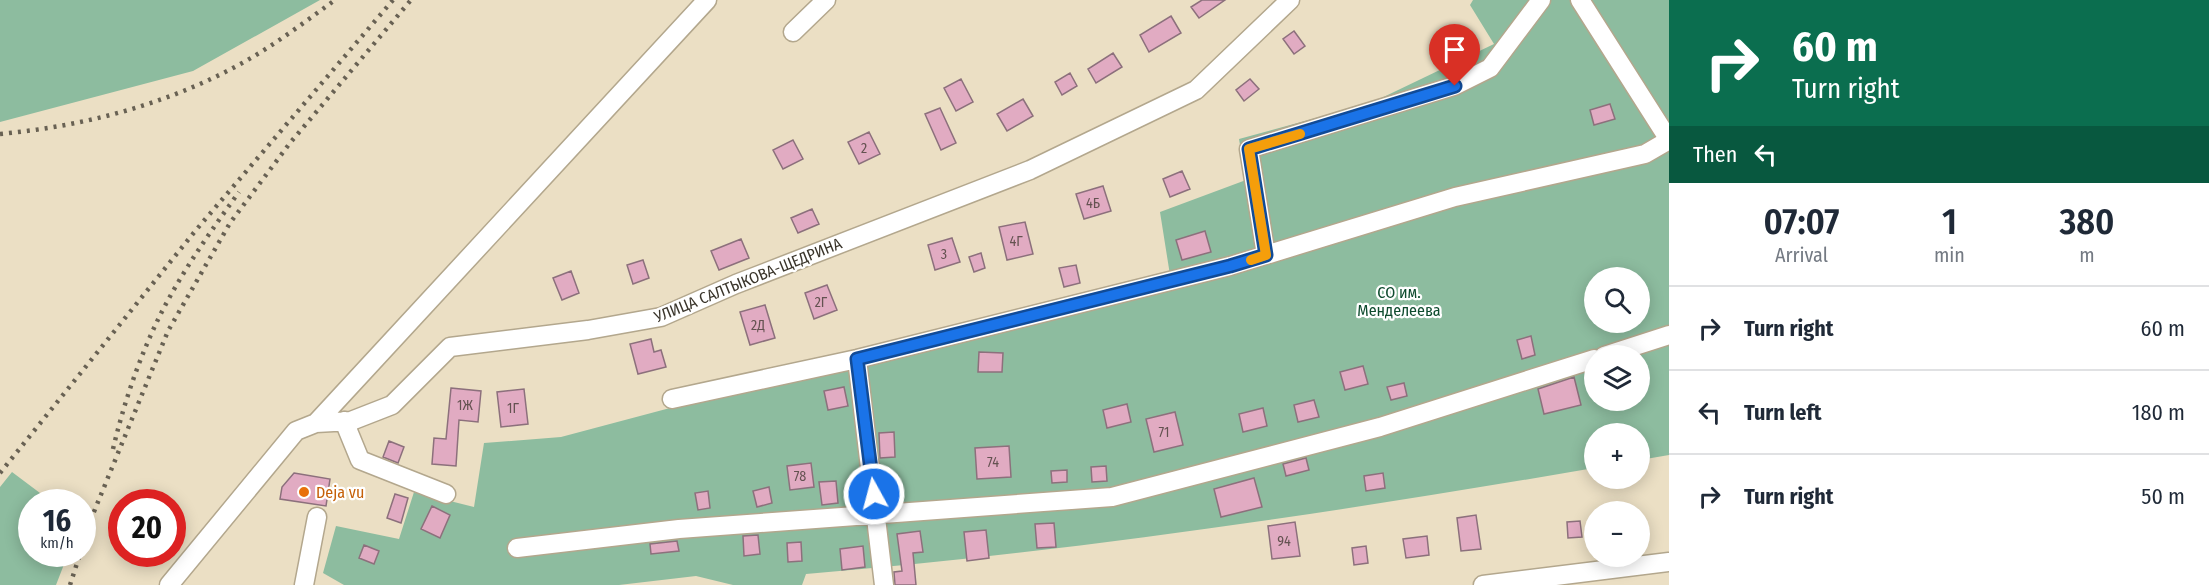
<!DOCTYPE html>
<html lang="en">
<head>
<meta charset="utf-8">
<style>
	body { margin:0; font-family:"Fira Sans Condensed",sans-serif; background:#f2f2f3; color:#1f2937; height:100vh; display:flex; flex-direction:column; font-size:22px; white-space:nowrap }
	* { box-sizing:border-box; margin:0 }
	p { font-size:20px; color:#747a83 }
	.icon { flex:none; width:33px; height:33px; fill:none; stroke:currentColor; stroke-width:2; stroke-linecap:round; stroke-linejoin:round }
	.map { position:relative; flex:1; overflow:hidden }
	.details { display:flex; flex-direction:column; background:#fff; width:540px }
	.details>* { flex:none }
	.banner { background:#0b6e4f; color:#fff; overflow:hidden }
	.controls { position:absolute; left:1584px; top:267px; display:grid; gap:12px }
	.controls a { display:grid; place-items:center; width:66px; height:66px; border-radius:50%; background:#fff; box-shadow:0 3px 15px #0003; font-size:30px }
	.speed { position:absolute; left:18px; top:489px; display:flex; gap:12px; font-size:30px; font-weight:700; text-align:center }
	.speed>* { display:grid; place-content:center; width:78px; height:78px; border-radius:50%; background:#fff; box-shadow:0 3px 15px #0003; line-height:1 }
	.speed small { font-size:15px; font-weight:400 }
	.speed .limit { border:9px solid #d22; background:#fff; color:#111 }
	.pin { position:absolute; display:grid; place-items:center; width:51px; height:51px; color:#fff; margin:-62px -26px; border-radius:50% 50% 50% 0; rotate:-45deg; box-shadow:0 0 6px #0007 }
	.pin .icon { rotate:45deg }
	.me { position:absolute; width:66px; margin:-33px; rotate:353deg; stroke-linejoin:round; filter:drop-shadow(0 0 4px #0008) }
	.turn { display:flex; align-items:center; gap:21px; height:126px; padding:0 24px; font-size:27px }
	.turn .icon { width:78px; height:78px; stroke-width:2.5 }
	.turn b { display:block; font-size:42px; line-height:51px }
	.then { display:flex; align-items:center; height:57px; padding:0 24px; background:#0003; gap:12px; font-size:22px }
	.eta { display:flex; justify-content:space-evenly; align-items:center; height:102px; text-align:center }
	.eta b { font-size:36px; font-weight:600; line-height:42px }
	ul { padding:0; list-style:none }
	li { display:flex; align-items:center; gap:18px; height:84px; padding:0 24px; border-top:2px solid #e0e1e3 }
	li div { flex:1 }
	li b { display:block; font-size:22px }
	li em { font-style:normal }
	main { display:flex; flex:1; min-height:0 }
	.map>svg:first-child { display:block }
</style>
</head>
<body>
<main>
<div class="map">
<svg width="1669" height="585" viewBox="0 0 1669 585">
	<rect width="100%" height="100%" fill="#ebdfc4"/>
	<path fill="#8dbc9f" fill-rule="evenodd" d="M 0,0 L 320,0 L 193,71 L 0,122 Z
		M 1473,0 L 1669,0 L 1669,455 L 1640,460 L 1640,434 L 1594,434 L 1594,468 C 1333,513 1070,552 806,574 L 802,585 L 733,585 L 696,576 L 619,585 L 344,585 L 323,573 L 336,526 L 399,539 L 414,492 L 474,507 L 484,443 L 561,437 L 1170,275 L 1160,212 L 1246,180 L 1239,139 L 1371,103 L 1494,44 L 1470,5 ZM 1594,278 L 1640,278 L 1640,322 L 1594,322 ZM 1594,356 L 1640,356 L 1640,400 L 1594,400 Z
		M 12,472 L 52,502 L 32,502 L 32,554 L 68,554 L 56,585 L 0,585 L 0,487 Z"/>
	<path fill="#e1abc2" stroke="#8c707c" stroke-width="1.5" d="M 1202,0 L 1225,0 L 1199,18 L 1191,7 Z
		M 1171,16 L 1181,33 L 1149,52 L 1140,35 Z
		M 1294,31 L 1305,46 L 1294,54 L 1283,39 Z
		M 1113,53 L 1122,67 L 1096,83 L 1088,69 Z
		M 1070,73 L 1077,86 L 1062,95 L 1055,82 Z
		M 961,79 L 973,102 L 956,111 L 944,88 Z
		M 1250,79 L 1259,89 L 1244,101 L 1236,90 Z
		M 1023,99 L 1033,116 L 1007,131 L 997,114 Z
		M 1610,104 L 1615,119 L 1594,125 L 1590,110 Z
		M 940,108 L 956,143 L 941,150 L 925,114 Z
		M 869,132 L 880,154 L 859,164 L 848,142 Z
		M 793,140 L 803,159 L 783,169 L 773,150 Z
		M 1182,171 L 1190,189 L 1170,197 L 1163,179 Z
		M 1103,186 L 1111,211 L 1084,219 L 1076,194 Z
		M 812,209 L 819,224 L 798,233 L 791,218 Z
		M 1025,222 L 1033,254 L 1007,260 L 999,227 Z
		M 1205,231 L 1211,252 L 1182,260 L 1176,240 Z
		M 952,238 L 960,262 L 935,270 L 928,245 Z
		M 741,239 L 749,258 L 719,270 L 711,251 Z
		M 981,253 L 985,268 L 974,272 L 969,257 Z
		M 643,260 L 649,278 L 633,284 L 627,265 Z
		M 1076,265 L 1080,283 L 1064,287 L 1059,268 Z
		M 571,271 L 579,293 L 562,300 L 553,278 Z
		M 827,285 L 837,310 L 814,319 L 805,293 Z
		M 765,305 L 775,338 L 750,345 L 740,312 Z
		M 1531,336 L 1535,355 L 1522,359 L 1517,340 Z
		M 651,339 L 654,352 L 661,350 L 666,367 L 638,374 L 630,344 Z
		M 979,352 L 1003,353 L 1002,372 L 978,372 Z
		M 1363,366 L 1368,384 L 1345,390 L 1340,372 Z
		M 1574,377 L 1581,405 L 1544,414 L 1538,389 Z
		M 1404,383 L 1407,396 L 1391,400 L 1387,387 Z
		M 844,387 L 848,406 L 828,410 L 824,391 Z
		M 451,388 L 481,391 L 478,422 L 459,420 L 456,466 L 432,464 L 434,438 L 446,439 Z
		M 524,389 L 528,424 L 501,427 L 497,392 Z
		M 1314,400 L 1319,417 L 1298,422 L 1294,405 Z
		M 1127,404 L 1131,422 L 1107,428 L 1103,410 Z
		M 1263,408 L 1267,426 L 1243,432 L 1239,414 Z
		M 1175,412 L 1183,445 L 1154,452 L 1146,419 Z
		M 894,432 L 895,457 L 880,458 L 879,433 Z
		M 389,441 L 404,447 L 398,463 L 383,457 Z
		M 1009,446 L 1011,477 L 977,479 L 975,448 Z
		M 1306,458 L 1309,470 L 1286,476 L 1283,464 Z
		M 811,463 L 814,487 L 790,490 L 787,466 Z
		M 1106,466 L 1107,481 L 1092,482 L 1091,467 Z
		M 1067,470 L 1067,482 L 1052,483 L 1051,471 Z
		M 294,473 L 330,479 L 326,506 L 280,499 L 282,487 Z
		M 1383,473 L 1385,488 L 1366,491 L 1364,476 Z
		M 1254,478 L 1262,507 L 1221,517 L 1214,489 Z
		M 836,481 L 838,503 L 822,505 L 819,482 Z
		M 769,487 L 772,503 L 757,507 L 753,491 Z
		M 708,491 L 710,508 L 698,510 L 695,493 Z
		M 395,494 L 408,498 L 401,523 L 387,518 Z
		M 432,506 L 450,515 L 440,538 L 421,529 Z
		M 1476,515 L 1481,549 L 1461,551 L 1457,518 Z
		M 1580,521 L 1582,537 L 1568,538 L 1567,522 Z
		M 1295,522 L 1300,556 L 1272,559 L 1268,526 Z
		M 1054,523 L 1056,547 L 1037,548 L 1035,524 Z
		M 986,530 L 989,558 L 967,561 L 964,532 Z
		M 920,531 L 923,552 L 913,553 L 916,585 L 895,585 L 894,572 L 902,571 L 897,534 Z
		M 758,535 L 760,554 L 744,556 L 743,536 Z
		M 1427,536 L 1429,555 L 1406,558 L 1403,539 Z
		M 677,541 L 679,551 L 651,554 L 650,544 Z
		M 801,542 L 802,561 L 788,562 L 787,543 Z
		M 364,545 L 379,551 L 374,564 L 359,558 Z
		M 863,546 L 865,567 L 842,570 L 840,549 Z
		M 1366,546 L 1368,563 L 1354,565 L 1352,548 Z"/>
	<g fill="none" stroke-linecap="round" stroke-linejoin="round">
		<defs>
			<path id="minor" d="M 1580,0 L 1669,140
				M 793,32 L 826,0
				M 1266,255 L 1249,149 L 1454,86 L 1490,68 L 1541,0
				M 1604,356 L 1669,335
				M 857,359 L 884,585
				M 672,399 L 857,359 L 1230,266 L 1455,197 L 1645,154 L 1669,140
				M 344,421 L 360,460 L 446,494
				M 316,423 L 707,0
				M 517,548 L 679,529 L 1112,497 L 1380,427 L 1594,359
				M 169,585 L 296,431 L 316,423 L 351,421 L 392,405 L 450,347 L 588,330 L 661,317 L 736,284 L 1030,170 L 1196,90 L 1290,0
				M 304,585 L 317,517
				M 1483,585 L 1669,562"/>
		</defs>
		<use href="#minor" stroke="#b3a78d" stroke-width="21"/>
		<use href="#minor" stroke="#fff" stroke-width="18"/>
		<path stroke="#686153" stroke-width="4.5" stroke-dasharray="3 6" stroke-linecap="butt" d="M 0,134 C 85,126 169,104 244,62 C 276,44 306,21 335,0
			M 113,449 C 123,407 136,367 154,328 C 176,280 208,235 239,192
			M 0,473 L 196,230 L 393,0
			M 82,546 L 91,519 L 168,331 L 230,223 L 290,143 L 411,0
			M 70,585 L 80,554"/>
	</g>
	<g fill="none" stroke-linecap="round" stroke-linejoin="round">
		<defs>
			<path id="route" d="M 874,494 L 857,359 L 1230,266 L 1266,255 L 1249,149 L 1455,86"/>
		</defs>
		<use href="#route" stroke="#114b97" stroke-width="15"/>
		<use href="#route" stroke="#1a73e8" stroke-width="10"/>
		<path stroke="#f59e0b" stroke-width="10" d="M 1251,260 L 1266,255 L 1249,149 L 1300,134"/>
	</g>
	<circle fill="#e8710a" stroke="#fff" stroke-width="2" cx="304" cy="492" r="6"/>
	<g text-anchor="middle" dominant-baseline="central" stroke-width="4.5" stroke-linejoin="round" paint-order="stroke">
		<g font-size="14" fill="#645251">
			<text x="864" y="148">2</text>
			<text x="1093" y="203">4Б</text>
			<text x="1016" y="241">4Г</text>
			<text x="944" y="254">3</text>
			<text x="821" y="302">2Г</text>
			<text x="758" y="325">2Д</text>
			<text x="465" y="405">1Ж</text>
			<text x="513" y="408">1Г</text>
			<text x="1164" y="432">71</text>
			<text x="993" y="462">74</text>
			<text x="800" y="476">78</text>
			<text x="1284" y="541">94</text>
		</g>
		<g font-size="16" fill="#3a352b" stroke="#fff">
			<text transform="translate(748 280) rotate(-22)">УЛИЦА САЛТЫКОВА-ЩЕДРИНА</text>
		</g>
		<g font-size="16" fill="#0e4b2e" stroke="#fff">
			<text x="1399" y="292">СО им.<tspan x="1399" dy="18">Менделеева</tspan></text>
		</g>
		<g font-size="16" fill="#c56008" stroke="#fff" text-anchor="start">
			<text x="316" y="492">Deja vu</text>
		</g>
	</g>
</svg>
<div class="controls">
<a><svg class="icon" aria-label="search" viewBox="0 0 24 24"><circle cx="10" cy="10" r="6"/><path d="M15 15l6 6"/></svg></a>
<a><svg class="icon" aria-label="layers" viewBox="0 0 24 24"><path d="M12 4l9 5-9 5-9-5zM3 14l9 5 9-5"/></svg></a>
<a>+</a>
<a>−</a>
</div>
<div class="speed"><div>16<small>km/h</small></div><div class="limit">20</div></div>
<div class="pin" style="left:1455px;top:86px;background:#d93025"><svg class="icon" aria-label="arrive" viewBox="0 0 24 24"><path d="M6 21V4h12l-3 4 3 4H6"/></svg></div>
<svg class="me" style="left:874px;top:494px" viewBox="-20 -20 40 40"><circle r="17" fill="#1a73e8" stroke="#fff" stroke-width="3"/><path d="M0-11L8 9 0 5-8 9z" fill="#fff"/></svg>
</div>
<section class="details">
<div class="banner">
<div class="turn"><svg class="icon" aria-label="right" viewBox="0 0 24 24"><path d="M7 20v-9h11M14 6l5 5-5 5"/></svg><div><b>60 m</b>Turn right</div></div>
<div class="then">Then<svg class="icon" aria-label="left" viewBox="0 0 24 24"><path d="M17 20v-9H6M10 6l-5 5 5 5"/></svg></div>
</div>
<div class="eta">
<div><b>07:07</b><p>Arrival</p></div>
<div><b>1</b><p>min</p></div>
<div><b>380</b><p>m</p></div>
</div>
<ul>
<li><svg class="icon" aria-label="right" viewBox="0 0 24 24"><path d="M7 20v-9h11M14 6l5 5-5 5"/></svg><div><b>Turn right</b></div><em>60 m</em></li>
<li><svg class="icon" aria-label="left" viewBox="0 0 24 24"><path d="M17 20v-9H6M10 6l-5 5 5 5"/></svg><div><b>Turn left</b></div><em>180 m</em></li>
<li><svg class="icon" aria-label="right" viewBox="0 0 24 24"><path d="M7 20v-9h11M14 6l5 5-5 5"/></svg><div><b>Turn right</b></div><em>50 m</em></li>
</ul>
</section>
</main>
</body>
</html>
